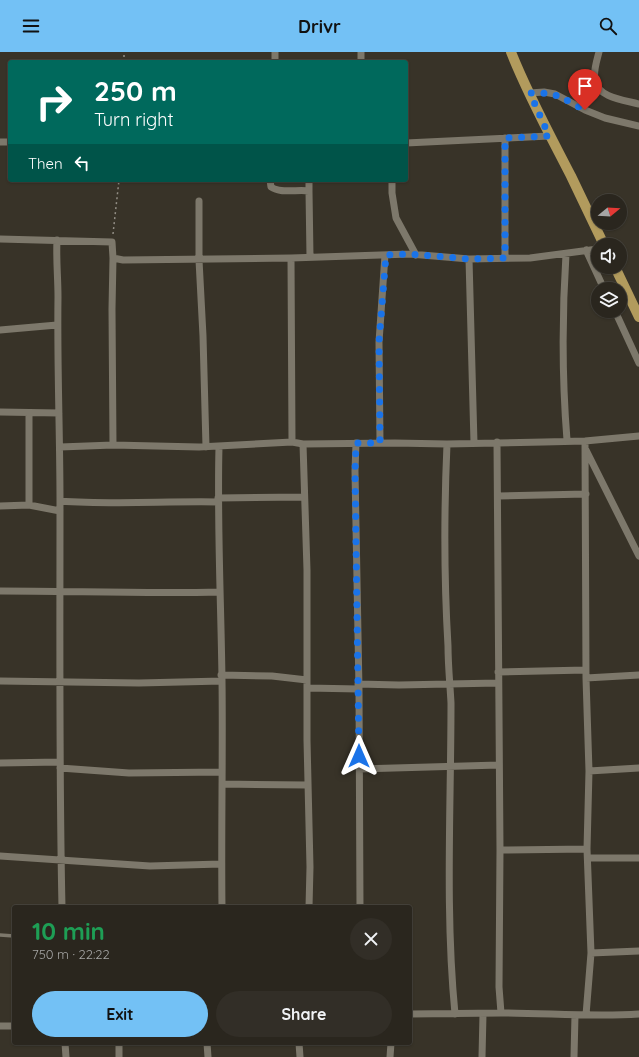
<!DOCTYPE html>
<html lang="en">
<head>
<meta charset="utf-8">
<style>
	body { margin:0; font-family:Quicksand,sans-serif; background:#322e27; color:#f1f3f6; height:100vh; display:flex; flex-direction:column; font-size:15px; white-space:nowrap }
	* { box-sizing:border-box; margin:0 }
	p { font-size:13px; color:#a5a5a4 }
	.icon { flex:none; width:22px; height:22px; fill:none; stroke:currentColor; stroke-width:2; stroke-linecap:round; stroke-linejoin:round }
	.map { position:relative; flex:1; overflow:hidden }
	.sheet { position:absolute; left:12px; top:853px; width:400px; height:140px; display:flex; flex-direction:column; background:#2a261e; border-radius:4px; box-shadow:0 1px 3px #0004,0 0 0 1px #46433c }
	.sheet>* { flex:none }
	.banner { position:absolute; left:8px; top:8px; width:400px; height:122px; border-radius:4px; box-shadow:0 1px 3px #0004,0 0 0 1px #46433c; background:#00695c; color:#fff; overflow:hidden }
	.needle { width:26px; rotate:72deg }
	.controls { position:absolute; left:591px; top:142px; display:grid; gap:8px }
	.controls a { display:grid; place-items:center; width:36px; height:36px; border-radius:50%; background:#2a261e; box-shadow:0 1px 3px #0004,0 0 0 1px #46433c; font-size:20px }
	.pin { position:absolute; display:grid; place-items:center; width:34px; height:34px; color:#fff; margin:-41px -17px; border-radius:50% 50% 50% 0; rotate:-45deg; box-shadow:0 0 4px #0007 }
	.pin .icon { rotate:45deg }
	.me { position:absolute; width:44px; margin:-22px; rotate:0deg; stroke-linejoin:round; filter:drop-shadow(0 0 3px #0008) }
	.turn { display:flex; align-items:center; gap:14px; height:84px; padding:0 20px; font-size:18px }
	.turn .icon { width:52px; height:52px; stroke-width:2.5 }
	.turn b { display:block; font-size:28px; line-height:34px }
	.then { display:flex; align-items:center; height:38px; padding:0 20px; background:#0003; gap:8px; font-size:15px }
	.round { display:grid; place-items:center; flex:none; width:42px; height:42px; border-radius:21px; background:#322e27 }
	.head { display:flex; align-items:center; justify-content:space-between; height:68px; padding:0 20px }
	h1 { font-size:24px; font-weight:800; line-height:30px; color:#1e9e55 }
	.primary-button { display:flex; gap:8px; margin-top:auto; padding:8px 20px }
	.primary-button a { flex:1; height:46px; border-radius:24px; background:#73c1f5; color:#111; font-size:16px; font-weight:800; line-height:46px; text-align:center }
	.primary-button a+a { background:#322e27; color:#f1f3f6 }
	header { display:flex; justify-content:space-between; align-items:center; height:52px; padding:0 20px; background:#73c1f5; color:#111; font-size:18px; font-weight:800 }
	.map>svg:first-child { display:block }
</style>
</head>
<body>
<header><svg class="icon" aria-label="menu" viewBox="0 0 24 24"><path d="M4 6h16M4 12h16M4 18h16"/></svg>Drivr<svg class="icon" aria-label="search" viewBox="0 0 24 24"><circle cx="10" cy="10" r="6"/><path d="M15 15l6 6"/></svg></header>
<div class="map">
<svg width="639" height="1005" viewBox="0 0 639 1005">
	<rect width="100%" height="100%" fill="#383328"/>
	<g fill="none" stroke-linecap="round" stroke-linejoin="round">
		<path stroke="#928e85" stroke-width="1.5" stroke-dasharray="2 3" stroke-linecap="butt" d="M 124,10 L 124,0
			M 113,182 L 119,128"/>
		<path stroke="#7d786b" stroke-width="3.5" d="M 0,883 L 14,884"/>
		<path stroke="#7d786b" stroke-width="7" d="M 275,0 L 275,10
			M 599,0 C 597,8 593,19 595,28 C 598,46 624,48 639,52
			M 361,10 L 361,0
			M 530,41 L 544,40 L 555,42 L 585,58 L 605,66 L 639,74
			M 505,86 L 505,206
			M 0,90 L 10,90
			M 406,91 L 549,84
			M 270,128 L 271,135 C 281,142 298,137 309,139 L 310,205
			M 309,128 L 309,139
			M 392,128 L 392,141 L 396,166 L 416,203
			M 199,149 L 199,208 L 203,284 L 206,395
			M 0,187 L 112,190 L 113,206 L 123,208 L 291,206 L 410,202 L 469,207 L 530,206 L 598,197
			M 57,188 C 56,207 58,226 58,245 C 57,313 60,381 60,450 C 60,585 59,720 62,855
			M 586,198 L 604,237
			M 566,202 C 562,264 562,326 567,388
			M 113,206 L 112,257 L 113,393
			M 291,206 L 292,390
			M 469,207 L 474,391
			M 615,259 L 639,311
			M 0,278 L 57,273
			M 0,360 L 59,361
			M 585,389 L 586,626 L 589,719 L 587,797 L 591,901 L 586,963
			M 497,390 L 500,798 L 499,935 L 501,961 C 547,961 593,965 639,962
			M 356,391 L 355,419 L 359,637 L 360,855
			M 380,391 L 379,290 L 385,203
			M 303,392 L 307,518 L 307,688 L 310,815 L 309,855
			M 447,392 C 444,459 444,527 448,594 C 448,613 450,632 451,651 C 451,755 445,859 455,962
			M 60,395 L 113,393 L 199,395 L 292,390 L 303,392 L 395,391 L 447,392 L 544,390 L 585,389 L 639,384
			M 219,395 C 217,472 221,550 222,628 C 223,704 221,779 222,855
			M 586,398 L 639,504
			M 498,444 L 586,442
			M 218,446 L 304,445
			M 60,449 C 112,453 165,449 218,450
			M 29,453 L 29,361
			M 0,454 L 29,453 L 60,459
			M 0,539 C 73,539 147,542 220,540
			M 498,620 L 586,618
			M 221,623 L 272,624 L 307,628
			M 586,626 L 639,623
			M 0,629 L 139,631 L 222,629
			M 358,632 L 399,633 L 498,631
			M 307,636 L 359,637
			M 0,711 L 60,710
			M 60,716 L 129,721 L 222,720
			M 359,717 L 499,713
			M 589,719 L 639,716
			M 222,732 L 307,733
			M 500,798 L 587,797
			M 0,804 L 150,814 L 221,812
			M 588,806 L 639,806
			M 591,901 L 639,899
			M 410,962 L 501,961
			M 0,974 L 14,974
			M 65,991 L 66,1005
			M 207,991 L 208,1005
			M 299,991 L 300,1005
			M 119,1005 L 119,991
			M 390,1005 L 391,991
			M 482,1005 L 483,962
			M 574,1005 L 575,963"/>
		<path stroke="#b29b5d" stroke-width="10" d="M 511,0 C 528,43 550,83 571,124 C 582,147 593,170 604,193
			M 615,215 L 639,265"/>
	</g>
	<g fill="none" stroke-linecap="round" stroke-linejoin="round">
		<path stroke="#1a73e8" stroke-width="7" stroke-dasharray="0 12.6" d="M 359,704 L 355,419 L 356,391 L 380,391 L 379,290 L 386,203 L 410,202 L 469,207 L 505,206 L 505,86 L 549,84 L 530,41 C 558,40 561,46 585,58"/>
	</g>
</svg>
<div class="controls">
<a><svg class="needle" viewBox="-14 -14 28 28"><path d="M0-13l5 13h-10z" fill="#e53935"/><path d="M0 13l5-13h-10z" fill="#a5a5a4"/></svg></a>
<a><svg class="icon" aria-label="sound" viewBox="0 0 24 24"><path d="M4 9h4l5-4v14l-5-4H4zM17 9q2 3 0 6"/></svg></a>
<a><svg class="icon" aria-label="layers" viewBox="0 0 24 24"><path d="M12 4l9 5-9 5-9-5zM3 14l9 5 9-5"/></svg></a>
</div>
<div class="pin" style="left:585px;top:58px;background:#d93025"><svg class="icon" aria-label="arrive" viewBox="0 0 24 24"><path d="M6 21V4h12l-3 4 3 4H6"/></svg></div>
<svg class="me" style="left:359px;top:704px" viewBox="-20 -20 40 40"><path d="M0-17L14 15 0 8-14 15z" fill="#1a73e8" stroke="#fff" stroke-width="4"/></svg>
<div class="banner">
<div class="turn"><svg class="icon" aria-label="right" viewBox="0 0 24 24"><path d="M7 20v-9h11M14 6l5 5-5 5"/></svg><div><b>250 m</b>Turn right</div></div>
<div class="then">Then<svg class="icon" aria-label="left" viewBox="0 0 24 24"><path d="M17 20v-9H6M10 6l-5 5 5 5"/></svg></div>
</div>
<section class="sheet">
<div class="head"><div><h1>10 min</h1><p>750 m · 22:22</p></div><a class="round"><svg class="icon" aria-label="close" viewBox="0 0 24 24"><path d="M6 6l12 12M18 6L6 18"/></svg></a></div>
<div class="primary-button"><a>Exit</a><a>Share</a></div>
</section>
</div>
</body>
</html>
